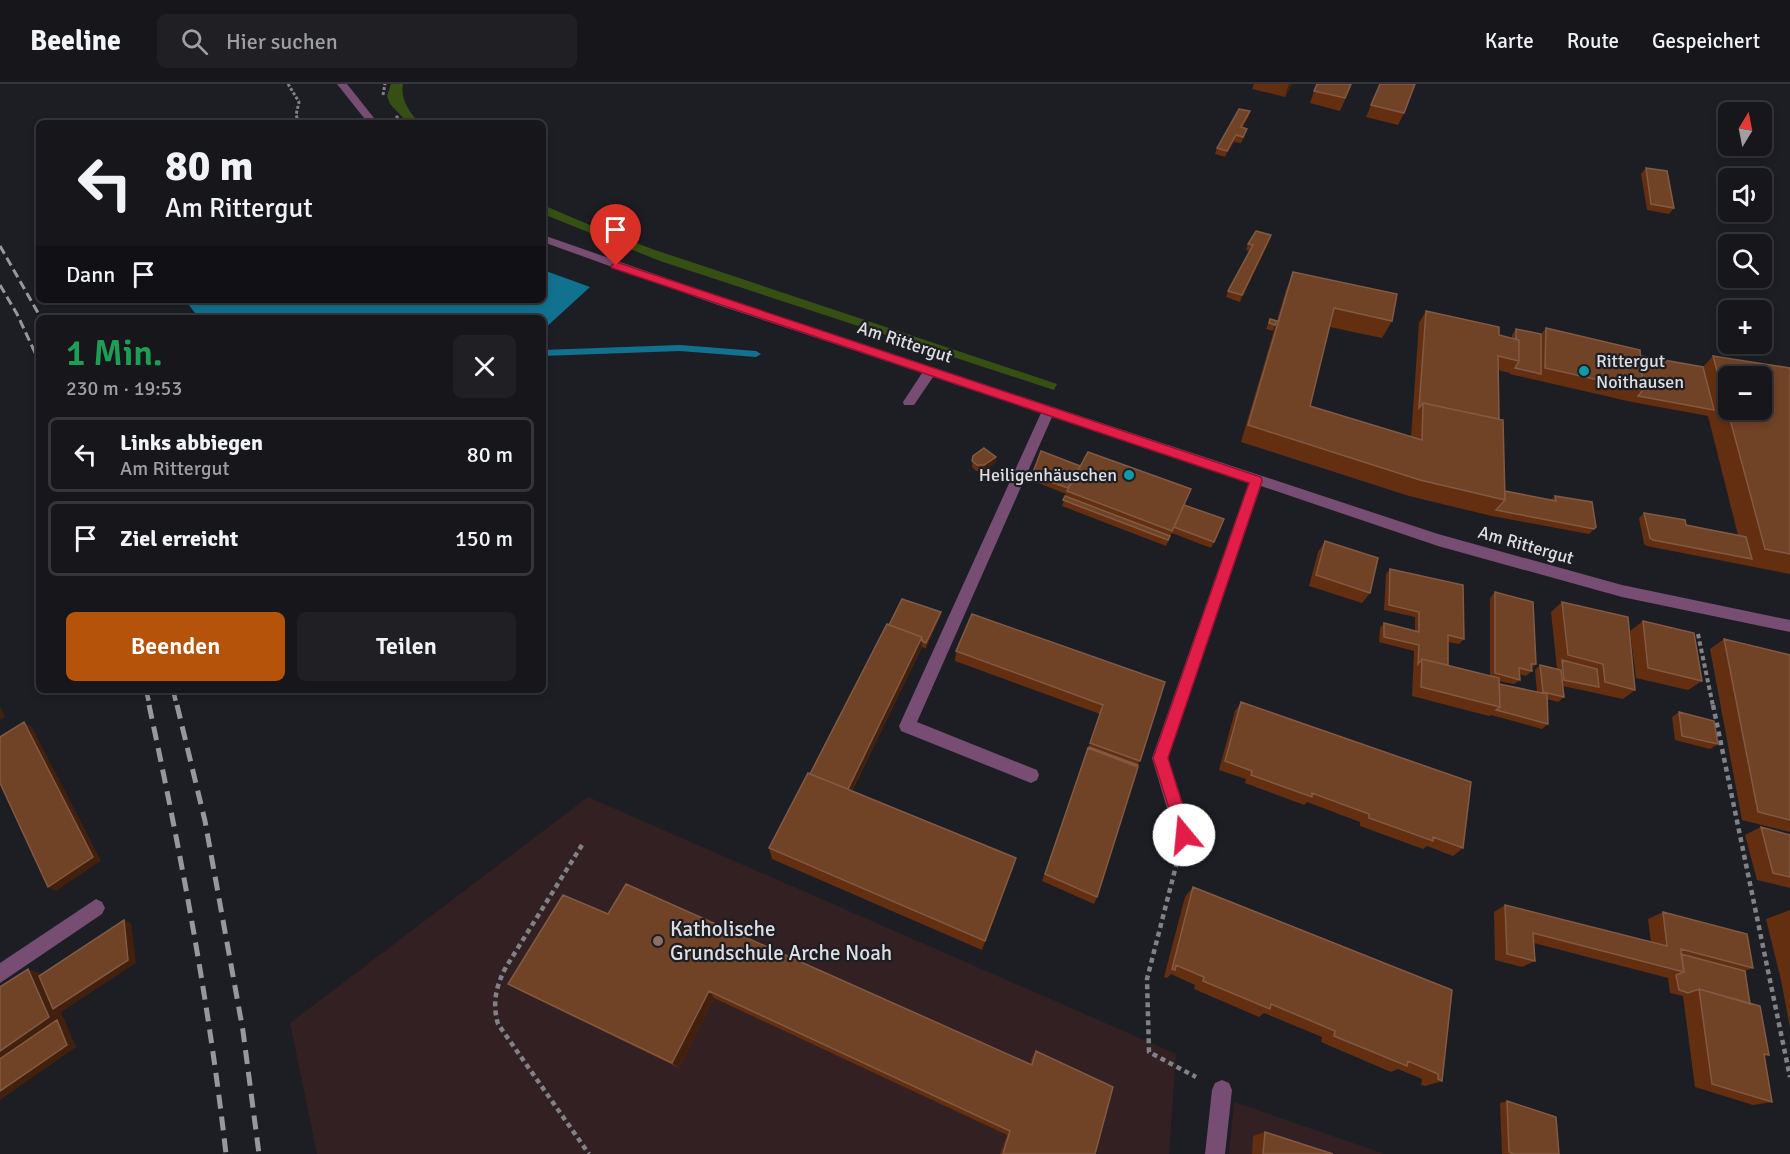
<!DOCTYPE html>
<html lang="de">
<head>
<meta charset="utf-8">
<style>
	body { margin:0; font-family:Signika,sans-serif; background:#1f1f24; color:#f1f3f6; height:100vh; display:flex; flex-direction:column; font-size:22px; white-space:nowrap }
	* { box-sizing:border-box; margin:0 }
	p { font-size:20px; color:#9e9fa3 }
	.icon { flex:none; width:33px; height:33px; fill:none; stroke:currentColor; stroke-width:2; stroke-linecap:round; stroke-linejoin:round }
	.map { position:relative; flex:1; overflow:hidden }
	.sheet { position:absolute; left:36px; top:231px; width:510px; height:378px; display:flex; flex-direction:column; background:#16161b; border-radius:9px; box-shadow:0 3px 9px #0003,0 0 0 2px #35353a }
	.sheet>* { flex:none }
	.guide { position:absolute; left:36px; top:36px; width:510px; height:183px; border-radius:9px; box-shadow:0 3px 9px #0003,0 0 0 2px #35353a; background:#16161b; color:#f1f3f6; overflow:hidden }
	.needle { width:39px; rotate:10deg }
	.controls { position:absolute; left:1718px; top:18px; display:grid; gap:12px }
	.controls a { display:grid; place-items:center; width:54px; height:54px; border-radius:9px; background:#16161b; box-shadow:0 3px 9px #0003,0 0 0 2px #35353a; font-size:30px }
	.pin { position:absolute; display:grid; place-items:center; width:51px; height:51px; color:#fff; margin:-62px -26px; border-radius:50% 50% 50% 0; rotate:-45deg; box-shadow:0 0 6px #0007 }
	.pin .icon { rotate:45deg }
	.me { position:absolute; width:66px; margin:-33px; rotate:343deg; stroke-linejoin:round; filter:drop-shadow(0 0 4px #0008) }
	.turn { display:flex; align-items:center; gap:21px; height:126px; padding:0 30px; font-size:27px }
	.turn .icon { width:78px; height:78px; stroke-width:2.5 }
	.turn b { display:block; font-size:42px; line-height:51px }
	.then { display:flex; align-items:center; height:57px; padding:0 30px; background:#0003; gap:12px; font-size:22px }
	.round { display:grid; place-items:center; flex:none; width:63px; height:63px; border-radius:9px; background:#1f1f24 }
	.overview { display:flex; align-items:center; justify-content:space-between; height:102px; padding:0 30px }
	h1 { font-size:36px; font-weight:600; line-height:45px; color:#1e9e55 }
	.primary-button { display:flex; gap:12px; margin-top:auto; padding:12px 30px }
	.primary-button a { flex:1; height:69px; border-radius:9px; background:#b45309; color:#fff; font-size:24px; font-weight:600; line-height:69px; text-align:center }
	.primary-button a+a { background:#1f1f24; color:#f1f3f6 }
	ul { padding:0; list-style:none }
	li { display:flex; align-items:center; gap:18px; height:75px; margin:0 12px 9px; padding:0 18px; border:3px solid #35353a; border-radius:9px }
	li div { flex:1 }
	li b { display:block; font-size:22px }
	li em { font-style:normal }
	header { display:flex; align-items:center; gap:36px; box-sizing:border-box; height:84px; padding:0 30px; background:#16161b; border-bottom:2px solid #35353a }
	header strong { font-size:28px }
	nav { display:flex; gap:33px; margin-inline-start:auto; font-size:21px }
	.search { width:420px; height:54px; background:#1f1f24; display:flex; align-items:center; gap:15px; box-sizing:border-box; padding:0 21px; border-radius:9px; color:#9e9fa3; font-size:22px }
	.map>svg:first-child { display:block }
</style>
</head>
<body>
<header>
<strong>Beeline</strong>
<div class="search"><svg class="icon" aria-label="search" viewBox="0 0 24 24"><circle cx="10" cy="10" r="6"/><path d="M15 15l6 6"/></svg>Hier suchen</div>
<nav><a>Karte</a><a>Route</a><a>Gespeichert</a></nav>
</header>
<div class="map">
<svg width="1790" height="1070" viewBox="0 0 1790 1070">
	<rect width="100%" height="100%" fill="#1d1e24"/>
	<path fill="#332023" d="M 588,713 L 1176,970 L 1169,1070 L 317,1070 L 290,939 Z
		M 1234,1018 L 1385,1070 L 1229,1070 Z"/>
	<path fill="#364f13" d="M 391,0 L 403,0 C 400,14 409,29 420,39 L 408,39 L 390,20 L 387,12 Z
		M 543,121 L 599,145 L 655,166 L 1057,300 L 1054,306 L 660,177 L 543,130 Z"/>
	<path fill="#117290" d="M 543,186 L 590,203 L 543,246 L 543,234 L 199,234 L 185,216 L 543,216 Z"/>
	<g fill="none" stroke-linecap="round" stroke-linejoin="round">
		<path fill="#117290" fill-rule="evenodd" d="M 680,261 L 756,267 L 761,270 L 756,273 L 680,267 L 543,272 L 543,266 Z"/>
		<path stroke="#818287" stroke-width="3" stroke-dasharray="3 2" stroke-linecap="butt" d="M 288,0 L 299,18 L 296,31 L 299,39
			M 383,11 L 385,0
			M 396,32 L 403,39"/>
		<path stroke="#818287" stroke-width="4" stroke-dasharray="4.5 3" stroke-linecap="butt" d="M 1698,550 L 1713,622"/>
		<path stroke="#818287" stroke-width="4.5" stroke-dasharray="5 4" stroke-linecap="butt" d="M 1713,621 L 1790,993
			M 582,761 L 506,883 C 496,902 492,919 498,940 L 589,1070
			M 1177,778 L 1147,895 L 1149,968 L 1196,993"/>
		<path fill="#774d73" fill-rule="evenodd" d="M 337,0 L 347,0 L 378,39 L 368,39 Z
			M 543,151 L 726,215 L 1438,450 L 1622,501 L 1790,536 L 1790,548 L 1622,513 L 1438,462 L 1261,402 L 1168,674 L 1193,751 L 1190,757 L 1184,759 L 1178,757 L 1175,751 L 1152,674 L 1249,398 L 1052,333 L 917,638 L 1037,686 L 1039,691 L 1037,696 L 1031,699 L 901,647 L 899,642 L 1041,329 L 933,293 L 914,321 L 904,321 L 903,318 L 922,289 L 718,221 L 543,158 Z
			M 96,815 L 102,818 L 105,824 L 102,830 L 0,899 L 0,879 Z
			M 1222,996 L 1229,999 L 1232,1006 L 1225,1070 L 1205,1070 L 1212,1006 L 1215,999 Z"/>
		<path stroke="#97989c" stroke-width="3" stroke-dasharray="9 4.5" stroke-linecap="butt" d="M 0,162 L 41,234
			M 0,201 L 17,230 L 37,273"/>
		<path stroke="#97989c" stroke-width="4.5" stroke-dasharray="11 5" stroke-linecap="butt" d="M 36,272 L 39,278
			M 146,606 L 150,622
			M 173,606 L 177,622"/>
		<path stroke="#97989c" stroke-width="5" stroke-dasharray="14 8" stroke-linecap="butt" d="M 149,621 C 181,770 209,919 226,1070
			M 177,621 L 205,737 L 243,947 L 259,1070"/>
	</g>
	<path fill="#632f10" d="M 1254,0 L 1292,0 L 1285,13 L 1252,5 Z
		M 1352,0 L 1340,27 L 1310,19 L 1314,7 Z
		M 1380,0 L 1404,29 L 1398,41 L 1366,33 Z
		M 1250,27 L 1248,34 L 1243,43 L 1245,51 L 1241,59 L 1234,58 L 1225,73 L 1215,70 L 1217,64 Z
		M 1646,84 L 1674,124 L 1669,130 L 1647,126 L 1641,90 Z
		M 1269,158 L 1240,218 L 1226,213 L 1228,207 L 1249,167 L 1246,166 L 1248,160 Z
		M 1293,188 L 1392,237 L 1382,254 L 1330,243 L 1310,322 L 1411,353 L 1419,239 L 1426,227 L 1499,251 L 1512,254 L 1512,251 L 1516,245 L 1541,250 L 1546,244 L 1641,272 L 1703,283 L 1713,272 L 1790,284 L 1790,490 L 1647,462 L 1644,460 L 1639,434 L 1644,429 L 1686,441 L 1738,451 L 1708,332 L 1632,318 L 1510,290 L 1510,289 L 1498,286 L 1499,335 L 1505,407 L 1551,416 L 1555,412 L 1596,443 L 1589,450 L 1492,432 L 1409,412 L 1241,358 L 1286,206 Z
		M 1270,235 L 1275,241 L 1273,247 L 1266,245 Z
		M 973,372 L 996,373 L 995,379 L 984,387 L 976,387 L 972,383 Z
		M 1032,391 L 1185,421 L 1214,458 L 1211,464 L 1172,449 L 1166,462 L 1062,422 L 1066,410 L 1031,396 Z
		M 1325,457 L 1370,509 L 1362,519 L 1309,502 L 1318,468 Z
		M 1390,485 L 1464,555 L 1459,560 L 1448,558 L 1448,581 L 1490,592 L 1490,514 L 1495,508 L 1536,580 L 1531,585 L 1532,587 L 1526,592 L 1519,590 L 1520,596 L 1514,600 L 1499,597 L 1499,600 L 1537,608 L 1535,586 L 1540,581 L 1557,585 L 1551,528 L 1562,518 L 1635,606 L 1623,615 L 1563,602 L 1564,613 L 1558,618 L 1547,615 L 1548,640 L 1542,645 L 1491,631 L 1489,632 L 1412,612 L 1414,567 L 1379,558 L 1380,544 L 1384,539 L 1415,547 L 1415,533 L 1384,526 L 1386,490 Z
		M 940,533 L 926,564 L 922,563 L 852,707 L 1013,784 L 982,866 L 772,775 L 769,764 L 810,690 L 889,541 Z
		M 1643,537 L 1702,597 L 1688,606 L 1636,594 L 1630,547 Z
		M 1724,555 L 1790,571 L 1790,748 L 1742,736 L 1710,565 Z
		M 956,567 L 1165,598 L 1138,681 L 1097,813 L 1094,820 L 1042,797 L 1100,630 L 955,577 Z
		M 1241,618 L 1463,764 L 1453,772 L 1427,762 L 1423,765 L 1360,742 L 1360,738 L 1307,718 L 1304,721 L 1245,699 L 1246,695 L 1219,686 L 1235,627 Z
		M 1679,628 L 1718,660 L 1710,665 L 1675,656 L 1672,633 Z
		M 1761,743 L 1790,751 L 1790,804 L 1757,796 L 1745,751 Z
		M 1193,803 L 1452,906 L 1442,997 L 1425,1002 L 1421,1001 L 1422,995 L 1398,985 L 1391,988 L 1321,958 L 1322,953 L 1264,929 L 1259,933 L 1194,905 L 1195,901 L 1171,890 L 1167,894 L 1164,893 L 1185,813 Z
		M 1505,821 L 1651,858 L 1648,835 L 1663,828 L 1753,884 L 1745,887 L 1750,919 L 1769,971 L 1764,972 L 1772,1018 L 1753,1021 L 1695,1003 L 1683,912 L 1670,909 L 1668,894 L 1534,859 L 1535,877 L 1522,883 L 1495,876 L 1494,828 Z
		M 1790,826 L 1790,944 L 1781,896 L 1766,835 Z
		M 608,830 L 1030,981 L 1032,973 L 1036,967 L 1095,1070 L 1000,1070 L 1007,1051 L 714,914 L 679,984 L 520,907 L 508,900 Z
		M 1507,1017 L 1559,1070 L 1502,1070 L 1500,1019 Z
		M 1265,1048 L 1333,1070 L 1252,1070 L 1253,1052 Z"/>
	<path fill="#42200e" d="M 1289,0 L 1292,0 L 1285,13 Z
		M 1250,27 L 1248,34 L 1239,49 L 1241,43 Z
		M 1236,51 L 1234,58 L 1225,73 L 1227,67 Z
		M 1271,151 L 1269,158 L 1240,218 L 1242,211 Z
		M 996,373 L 995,379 L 984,387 L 984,381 Z
		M 941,528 L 940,533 L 926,564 L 926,559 Z
		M 922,553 L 922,563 L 847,716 L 846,708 Z
		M 0,623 L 5,633 L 0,636 Z
		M 24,638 L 32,643 L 101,777 L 56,807 L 48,803 Z
		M 1016,774 L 1013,784 L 982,866 L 985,857 Z
		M 124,836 L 131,839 L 136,879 L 61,928 L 76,963 L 0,1016 L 0,967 L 28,885 L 45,891 Z
		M 709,907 L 714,914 L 679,984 L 672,979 Z"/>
	<path fill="#704226" stroke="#825a44" stroke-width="1.5" fill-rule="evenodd" d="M 1317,0 L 1351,0 L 1345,14 L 1314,7 Z
		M 1380,0 L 1415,0 L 1404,29 L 1371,21 Z
		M 1239,25 L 1250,27 L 1241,43 L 1247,45 L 1243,53 L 1236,51 L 1227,67 L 1217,64 Z
		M 1646,84 L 1667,87 L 1674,124 L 1651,120 Z
		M 1256,147 L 1271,151 L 1242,211 L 1228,207 L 1253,161 L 1248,160 Z
		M 1293,188 L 1397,210 L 1392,237 L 1334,224 L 1310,322 L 1422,356 L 1423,319 L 1503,336 L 1505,416 L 1420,396 L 1248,341 Z
		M 1426,227 L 1499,243 L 1499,251 L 1519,256 L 1519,277 L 1498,272 L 1499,335 L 1423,319 L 1419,324 Z
		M 1270,235 L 1277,237 L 1275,241 L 1269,239 Z
		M 1546,244 L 1640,266 L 1643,306 L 1545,284 Z
		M 1516,245 L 1541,250 L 1541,290 L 1515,284 L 1519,277 L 1519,256 L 1516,255 Z
		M 1641,272 L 1703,283 L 1714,326 L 1638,312 L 1643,306 Z
		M 1713,272 L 1790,284 L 1790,470 L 1765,465 ZM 1728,292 L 1761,292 L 1761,326 L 1728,326 Z
		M 984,364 L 996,373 L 984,381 L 977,381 L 972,377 L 973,372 Z
		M 1041,367 L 1080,382 L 1068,404 L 1032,391 Z
		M 1088,368 L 1191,405 L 1172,447 L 1067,407 Z
		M 1505,407 L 1556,417 L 1555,412 L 1592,418 L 1596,443 L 1594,445 L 1496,426 L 1505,416 Z
		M 1065,412 L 1170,452 L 1168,456 L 1063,416 Z
		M 1184,421 L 1224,435 L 1214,458 L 1174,443 Z
		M 1644,429 L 1685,436 L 1686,441 L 1746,453 L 1752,475 L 1653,456 L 1650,454 Z
		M 1325,457 L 1378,474 L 1370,509 L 1316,491 Z
		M 1390,485 L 1463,501 L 1464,555 L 1448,551 L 1448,581 L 1422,575 L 1418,580 L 1419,561 L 1384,553 L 1384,539 L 1419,548 L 1419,528 L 1389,521 Z
		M 1495,508 L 1533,518 L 1536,580 L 1531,580 L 1532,587 L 1519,584 L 1520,596 L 1495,589 Z
		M 902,515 L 941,528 L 926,559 L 922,557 L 922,553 L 889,541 Z
		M 1562,518 L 1628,533 L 1635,606 L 1605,598 L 1603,580 L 1568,571 Z
		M 972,530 L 1165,598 L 1140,677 L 1090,659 L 1103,621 L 956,567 Z
		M 1643,537 L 1694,549 L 1702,597 L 1648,584 Z
		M 887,540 L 922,553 L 848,705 L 810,690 Z
		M 1724,555 L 1790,571 L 1790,736 L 1758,728 Z
		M 1422,575 L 1499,594 L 1500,623 L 1421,603 Z
		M 1562,576 L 1597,585 L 1599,603 L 1564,596 Z
		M 1540,581 L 1561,586 L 1564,613 L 1543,608 Z
		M 1499,600 L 1547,610 L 1548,640 L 1496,626 L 1500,623 Z
		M 1241,618 L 1471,698 L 1463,764 L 1433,753 L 1433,757 L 1369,734 L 1369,730 L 1312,709 L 1312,713 L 1251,691 L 1252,687 L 1225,677 Z
		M 1679,628 L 1714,637 L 1718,660 L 1682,652 Z
		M 24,638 L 93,773 L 48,803 L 0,699 L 0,653 Z
		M 1089,663 L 1138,681 L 1137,682 L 1088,664 Z
		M 1088,664 L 1138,683 L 1097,813 L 1045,790 Z
		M 808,689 L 1016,774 L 985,857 L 769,764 Z
		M 1761,743 L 1790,751 L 1790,793 L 1773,789 Z
		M 626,800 L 1032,981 L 1036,967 L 1113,1003 L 1095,1070 L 1003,1070 L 1010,1047 L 709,907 L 672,979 L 508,900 L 563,811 L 608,830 Z
		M 1193,803 L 1452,906 L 1442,997 L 1438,995 L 1438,990 L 1408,977 L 1407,982 L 1334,952 L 1335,947 L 1271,920 L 1270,925 L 1203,897 L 1204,893 L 1176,881 L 1175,886 L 1172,885 Z
		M 1505,821 L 1667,862 L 1663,828 L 1747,850 L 1753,884 L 1681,865 L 1684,888 L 1533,849 L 1535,877 L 1507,870 Z
		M 124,836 L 128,876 L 53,925 L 39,892 Z
		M 1681,870 L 1745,887 L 1750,920 L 1699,905 L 1688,909 L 1679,906 L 1676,891 L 1684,888 Z
		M 28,885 L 49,933 L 0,967 L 0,903 Z
		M 1699,905 L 1760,922 L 1769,971 L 1764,970 L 1772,1018 L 1712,1000 Z
		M 57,936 L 67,961 L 0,1007 L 0,975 Z
		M 1507,1017 L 1556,1033 L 1559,1070 L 1514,1070 L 1509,1068 Z
		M 1265,1048 L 1333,1070 L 1263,1070 Z"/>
	<path fill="#e11d48" stroke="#92132f" stroke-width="1.5" d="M 616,178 L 1261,393 L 1262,397 L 1168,674 L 1192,751 L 1190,756 L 1184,758 L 1179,756 L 1153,674 L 1249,399 L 612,184 L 611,182 Z"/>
	<g fill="#0f9aa8" stroke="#1d1e24" stroke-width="2">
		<circle cx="1584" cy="287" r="6"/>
		<circle cx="1129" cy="391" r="6"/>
	</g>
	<circle fill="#8d6e63" stroke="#1d1e24" stroke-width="2" cx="658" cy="857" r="6"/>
	<g text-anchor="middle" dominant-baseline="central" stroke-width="4.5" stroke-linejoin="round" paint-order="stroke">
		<g font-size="18" fill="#dedee2" stroke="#1d1e24">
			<text transform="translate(905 258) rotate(18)">Am Rittergut</text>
			<text transform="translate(1526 461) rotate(16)">Am Rittergut</text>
		</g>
		<g font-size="18" fill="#dedee2" stroke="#1d1e24" text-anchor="start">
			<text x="1596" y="277">Rittergut<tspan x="1596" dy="21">Noithausen</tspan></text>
			<text x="1117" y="391" text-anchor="end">Heiligenhäuschen</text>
		</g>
		<g font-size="21" fill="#dedee2" stroke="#1d1e24" text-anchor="start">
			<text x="670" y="845">Katholische<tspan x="670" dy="24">Grundschule Arche Noah</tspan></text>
		</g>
	</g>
</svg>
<div class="controls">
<a><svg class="needle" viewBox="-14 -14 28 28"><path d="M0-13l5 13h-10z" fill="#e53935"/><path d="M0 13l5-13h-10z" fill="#9e9fa3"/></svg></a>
<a><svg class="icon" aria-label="sound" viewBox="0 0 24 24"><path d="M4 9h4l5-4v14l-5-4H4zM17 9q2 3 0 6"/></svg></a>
<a><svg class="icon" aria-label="search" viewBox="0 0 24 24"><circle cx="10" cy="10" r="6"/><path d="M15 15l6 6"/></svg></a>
<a>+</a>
<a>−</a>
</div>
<div class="pin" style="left:616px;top:182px;background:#d93025"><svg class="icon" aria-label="arrive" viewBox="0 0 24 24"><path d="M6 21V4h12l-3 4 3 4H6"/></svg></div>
<svg class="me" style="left:1184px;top:751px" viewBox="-20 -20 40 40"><circle r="19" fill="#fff"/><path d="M0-13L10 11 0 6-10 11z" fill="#e11d48"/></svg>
<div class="guide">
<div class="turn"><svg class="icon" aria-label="left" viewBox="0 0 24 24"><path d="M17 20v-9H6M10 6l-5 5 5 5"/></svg><div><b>80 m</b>Am Rittergut</div></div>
<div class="then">Dann<svg class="icon" aria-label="arrive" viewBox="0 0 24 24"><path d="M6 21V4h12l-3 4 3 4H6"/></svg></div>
</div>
<section class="sheet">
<div class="overview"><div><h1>1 Min.</h1><p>230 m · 19:53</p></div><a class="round"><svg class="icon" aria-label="close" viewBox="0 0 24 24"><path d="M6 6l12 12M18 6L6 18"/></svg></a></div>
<ul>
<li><svg class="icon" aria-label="left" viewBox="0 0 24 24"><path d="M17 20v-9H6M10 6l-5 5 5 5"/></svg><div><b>Links abbiegen</b><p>Am Rittergut</p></div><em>80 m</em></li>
<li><svg class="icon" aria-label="arrive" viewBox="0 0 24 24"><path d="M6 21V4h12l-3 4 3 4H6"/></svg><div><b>Ziel erreicht</b></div><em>150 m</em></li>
</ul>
<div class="primary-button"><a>Beenden</a><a>Teilen</a></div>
</section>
</div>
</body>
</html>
